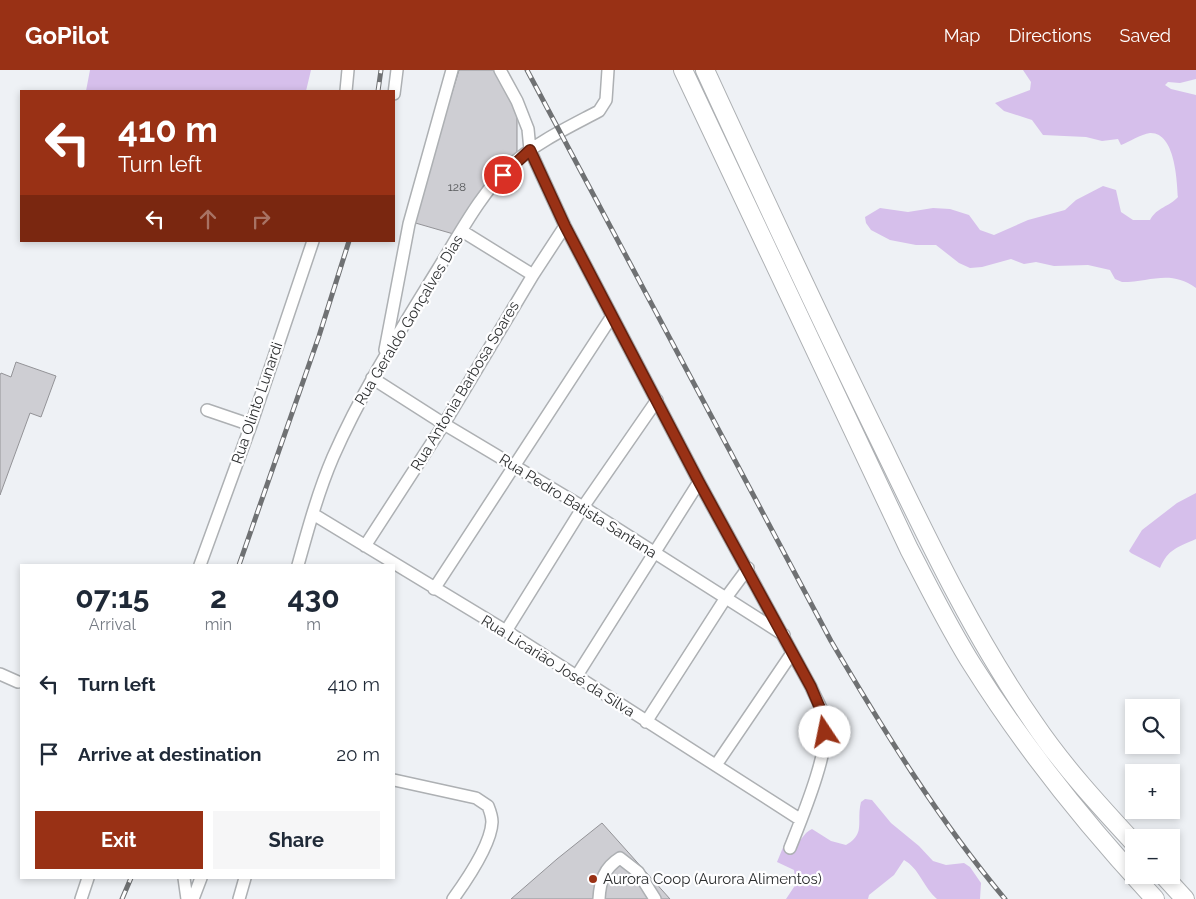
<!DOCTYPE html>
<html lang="en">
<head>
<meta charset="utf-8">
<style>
	body { margin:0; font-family:Raleway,sans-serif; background:#f6f6f7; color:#1f2937; height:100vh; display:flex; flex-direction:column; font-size:19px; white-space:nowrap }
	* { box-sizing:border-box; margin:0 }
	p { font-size:16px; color:#747a83 }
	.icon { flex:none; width:28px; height:28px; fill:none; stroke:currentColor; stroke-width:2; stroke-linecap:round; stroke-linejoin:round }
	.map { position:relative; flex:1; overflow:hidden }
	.drawer { position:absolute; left:20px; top:494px; width:375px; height:315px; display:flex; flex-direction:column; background:#fff; border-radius:0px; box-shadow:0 2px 8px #0003 }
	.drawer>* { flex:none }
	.guide { position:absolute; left:20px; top:20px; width:375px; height:152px; border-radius:0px; box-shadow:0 2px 8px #0003; background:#993115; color:#fff; overflow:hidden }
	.tools { position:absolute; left:1125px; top:629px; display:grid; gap:10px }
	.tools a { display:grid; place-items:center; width:55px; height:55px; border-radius:0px; background:#fff; box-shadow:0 2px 8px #0003; font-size:25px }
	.pin { position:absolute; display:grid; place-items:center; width:42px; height:42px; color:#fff; margin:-21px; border:2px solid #fff; border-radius:50%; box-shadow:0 1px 5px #0007 }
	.me { position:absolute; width:55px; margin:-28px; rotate:349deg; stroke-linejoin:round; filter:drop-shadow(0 0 4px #0008) }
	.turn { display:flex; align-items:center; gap:18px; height:105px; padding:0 15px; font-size:22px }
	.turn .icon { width:65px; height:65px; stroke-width:2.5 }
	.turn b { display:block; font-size:35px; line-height:42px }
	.lanes { display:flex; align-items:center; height:48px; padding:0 15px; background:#0003; justify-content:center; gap:25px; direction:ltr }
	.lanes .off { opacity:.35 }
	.eta { display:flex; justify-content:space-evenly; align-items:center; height:85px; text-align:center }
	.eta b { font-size:30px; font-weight:700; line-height:35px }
	.button { display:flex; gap:10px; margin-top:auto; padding:10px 15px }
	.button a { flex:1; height:58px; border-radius:0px; background:#993115; color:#fff; font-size:20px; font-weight:700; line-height:58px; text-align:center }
	.button a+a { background:#f6f6f7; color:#1f2937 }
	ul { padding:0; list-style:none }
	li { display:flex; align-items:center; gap:15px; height:70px; padding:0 15px }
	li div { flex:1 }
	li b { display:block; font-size:19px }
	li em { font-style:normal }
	header { display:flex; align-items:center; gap:30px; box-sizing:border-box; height:70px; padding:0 25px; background:#993115; color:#fff }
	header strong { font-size:24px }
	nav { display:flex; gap:28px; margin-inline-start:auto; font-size:18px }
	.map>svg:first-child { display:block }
</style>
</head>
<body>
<header>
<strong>GoPilot</strong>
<nav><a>Map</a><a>Directions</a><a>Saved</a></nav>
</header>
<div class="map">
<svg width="1196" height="829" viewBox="0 0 1196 829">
	<rect width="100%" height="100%" fill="#eef1f5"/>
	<path fill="#d6bfeb" d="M 90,0 L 311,0 L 306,21 L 86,21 Z
		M 1023,0 L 1196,0 L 1196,9 L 1180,13 L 1168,12 L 1165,15 L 1171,19 L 1196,25 L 1196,218 C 1170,199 1151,212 1122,212 L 1115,209 L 1110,200 L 1088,195 L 1054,196 L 1036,192 L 1024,194 L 1011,189 L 982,197 L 970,198 L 959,193 L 936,175 L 916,175 L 890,170 L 871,160 L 866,153 L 865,147 L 880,138 L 908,142 L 933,138 L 950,139 L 969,145 L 980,160 L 994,165 L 1028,150 L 1065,140 L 1076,130 L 1103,116 L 1116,120 L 1121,142 L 1133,150 L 1150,150 C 1157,137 1169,137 1178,127 C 1177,110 1175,62 1150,63 C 1141,64 1129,72 1121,75 L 1118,69 L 1102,71 L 1086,67 L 1043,65 L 1032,50 L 1004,41 L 995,33 L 1030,20 L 1031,12 Z
		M 1196,423 L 1196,469 C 1178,477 1168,479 1160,498 L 1131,483 L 1129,481 L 1142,460 L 1177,433 Z
		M 865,729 L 872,730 L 891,753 L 919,776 L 933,791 L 946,795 L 964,793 L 970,797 L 981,813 L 980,829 L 937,829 C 924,818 919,798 904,790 L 894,805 L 869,825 L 868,829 L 786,829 L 796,814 L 794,800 L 777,792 L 791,758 L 790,774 L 793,777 C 801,772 803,763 812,759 L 831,771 L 846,775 C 866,764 856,752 861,732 Z"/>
	<path fill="#ceced3" stroke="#939397" d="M 459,0 L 499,0 L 517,40 L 517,83 L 457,165 L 412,152 Z
		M 16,292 L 56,306 L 41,347 L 30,343 L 0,425 L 0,305 L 1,303 L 11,307 Z
		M 602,753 L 670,829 L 511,829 L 557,789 Z"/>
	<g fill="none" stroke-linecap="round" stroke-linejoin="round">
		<defs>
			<path id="minor" d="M 500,0 L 517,31 L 528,59 L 530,80 L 565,156 L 699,412 L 811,617 C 815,627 822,638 825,649 C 832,676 801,750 790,778
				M 346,21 L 348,0
				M 394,24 L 397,0
				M 462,161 L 533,205
				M 385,280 L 409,154 L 452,0
				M 372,308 L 444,354 L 583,437 L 784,565
				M 207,340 L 251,355
				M 313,444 L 506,561 L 801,750
				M 365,476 L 444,354 L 533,205 L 565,156
				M 200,495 L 251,355 L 313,171
				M 298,495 C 308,459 318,422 333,387 C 362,321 400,261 438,199 C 459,165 482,121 512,94 C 537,72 569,57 599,41 L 606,30 L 608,0
				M 434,519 L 612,246
				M 506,561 L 583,437 L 657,330
				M 0,604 L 18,612
				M 576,607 L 699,412
				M 646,652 L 725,529 L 748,498
				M 716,695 L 792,583
				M 394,710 L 476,728 L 488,736 C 490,741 492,747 492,752 C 491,774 466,811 453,829
				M 184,808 L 187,829
				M 81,829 L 88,808
				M 193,829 L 201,808
				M 239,829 L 245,808
				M 599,829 C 600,811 604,798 620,788 L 638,802 L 655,829"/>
			<path id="highway" d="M 683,0 L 909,479 C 930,519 949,558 973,596 C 1026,680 1088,757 1155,829
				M 705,0 C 763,126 821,251 882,375 C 928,470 974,567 1034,653 C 1063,696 1099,735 1134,773
				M 1163,805 L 1185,829"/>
		</defs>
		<use href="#minor" stroke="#adb0b3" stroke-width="14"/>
		<use href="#highway" stroke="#adb0b3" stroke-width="20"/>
		<use href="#minor" stroke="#fff" stroke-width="11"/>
		<use href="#highway" stroke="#fff" stroke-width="18"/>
		<defs>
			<path id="rail" d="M 527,0 L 831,571 C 884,661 938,749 1005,829
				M 378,21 L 381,0
				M 239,495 L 319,266 L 349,171
				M 122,829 L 131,808"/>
		</defs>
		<use href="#rail" stroke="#6f7173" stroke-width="5"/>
		<use href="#rail" stroke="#fefeff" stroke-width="3" stroke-dasharray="9" stroke-linecap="butt"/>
	</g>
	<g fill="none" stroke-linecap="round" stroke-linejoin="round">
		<defs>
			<path id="route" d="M 503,105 L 530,80 L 565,156 L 699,412 L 811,617 L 825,650 L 825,662"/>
		</defs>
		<use href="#route" stroke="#63200e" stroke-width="12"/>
		<use href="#route" stroke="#993115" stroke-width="9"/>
	</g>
	<circle fill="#993115" stroke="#fefeff" stroke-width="2" cx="593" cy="809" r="5"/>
	<g text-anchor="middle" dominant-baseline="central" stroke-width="4.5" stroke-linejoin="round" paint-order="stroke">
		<g font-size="12" fill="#555759">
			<text x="457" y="117">128</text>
		</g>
		<g font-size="15" fill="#2d2f30" stroke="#fefeff">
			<text transform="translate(409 250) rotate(-59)">Rua Geraldo Gonçalves Dias</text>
			<text transform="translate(465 316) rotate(-59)">Rua Antonia Barbosa Soares</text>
			<text transform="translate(257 333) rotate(-71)">Rua Olinto Lunardi</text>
			<text transform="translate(578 436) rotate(32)">Rua Pedro Batista Santana</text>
			<text transform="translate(558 596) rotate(32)">Rua Licarião José da Silva</text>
		</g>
		<g font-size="15" fill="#2d2f30" stroke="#fefeff" text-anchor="start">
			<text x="603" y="809">Aurora Coop (Aurora Alimentos)</text>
		</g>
	</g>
</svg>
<div class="tools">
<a><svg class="icon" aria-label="search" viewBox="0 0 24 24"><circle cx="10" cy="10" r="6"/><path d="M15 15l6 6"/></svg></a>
<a>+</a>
<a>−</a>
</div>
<div class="pin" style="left:503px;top:105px;background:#d93025"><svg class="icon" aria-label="arrive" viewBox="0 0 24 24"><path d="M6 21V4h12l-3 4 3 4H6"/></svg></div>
<svg class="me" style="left:825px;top:662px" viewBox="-20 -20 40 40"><circle r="19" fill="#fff"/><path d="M0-13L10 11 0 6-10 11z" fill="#993115"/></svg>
<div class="guide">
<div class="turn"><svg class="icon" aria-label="left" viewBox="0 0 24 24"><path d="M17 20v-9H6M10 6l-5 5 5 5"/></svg><div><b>410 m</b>Turn left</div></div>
<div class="lanes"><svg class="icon" aria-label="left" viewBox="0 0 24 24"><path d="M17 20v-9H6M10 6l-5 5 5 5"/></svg><svg class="icon off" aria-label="ahead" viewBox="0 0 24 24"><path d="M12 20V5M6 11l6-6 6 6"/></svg><svg class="icon off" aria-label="right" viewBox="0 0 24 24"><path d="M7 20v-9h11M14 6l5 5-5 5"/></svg></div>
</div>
<section class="drawer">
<div class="eta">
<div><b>07:15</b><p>Arrival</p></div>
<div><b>2</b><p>min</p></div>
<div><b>430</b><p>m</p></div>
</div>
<ul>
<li><svg class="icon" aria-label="left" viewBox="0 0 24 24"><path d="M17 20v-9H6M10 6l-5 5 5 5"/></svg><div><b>Turn left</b></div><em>410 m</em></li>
<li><svg class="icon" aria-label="arrive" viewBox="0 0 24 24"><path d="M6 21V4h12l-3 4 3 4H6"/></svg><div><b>Arrive at destination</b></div><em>20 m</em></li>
</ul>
<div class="button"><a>Exit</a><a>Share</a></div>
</section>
</div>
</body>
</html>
